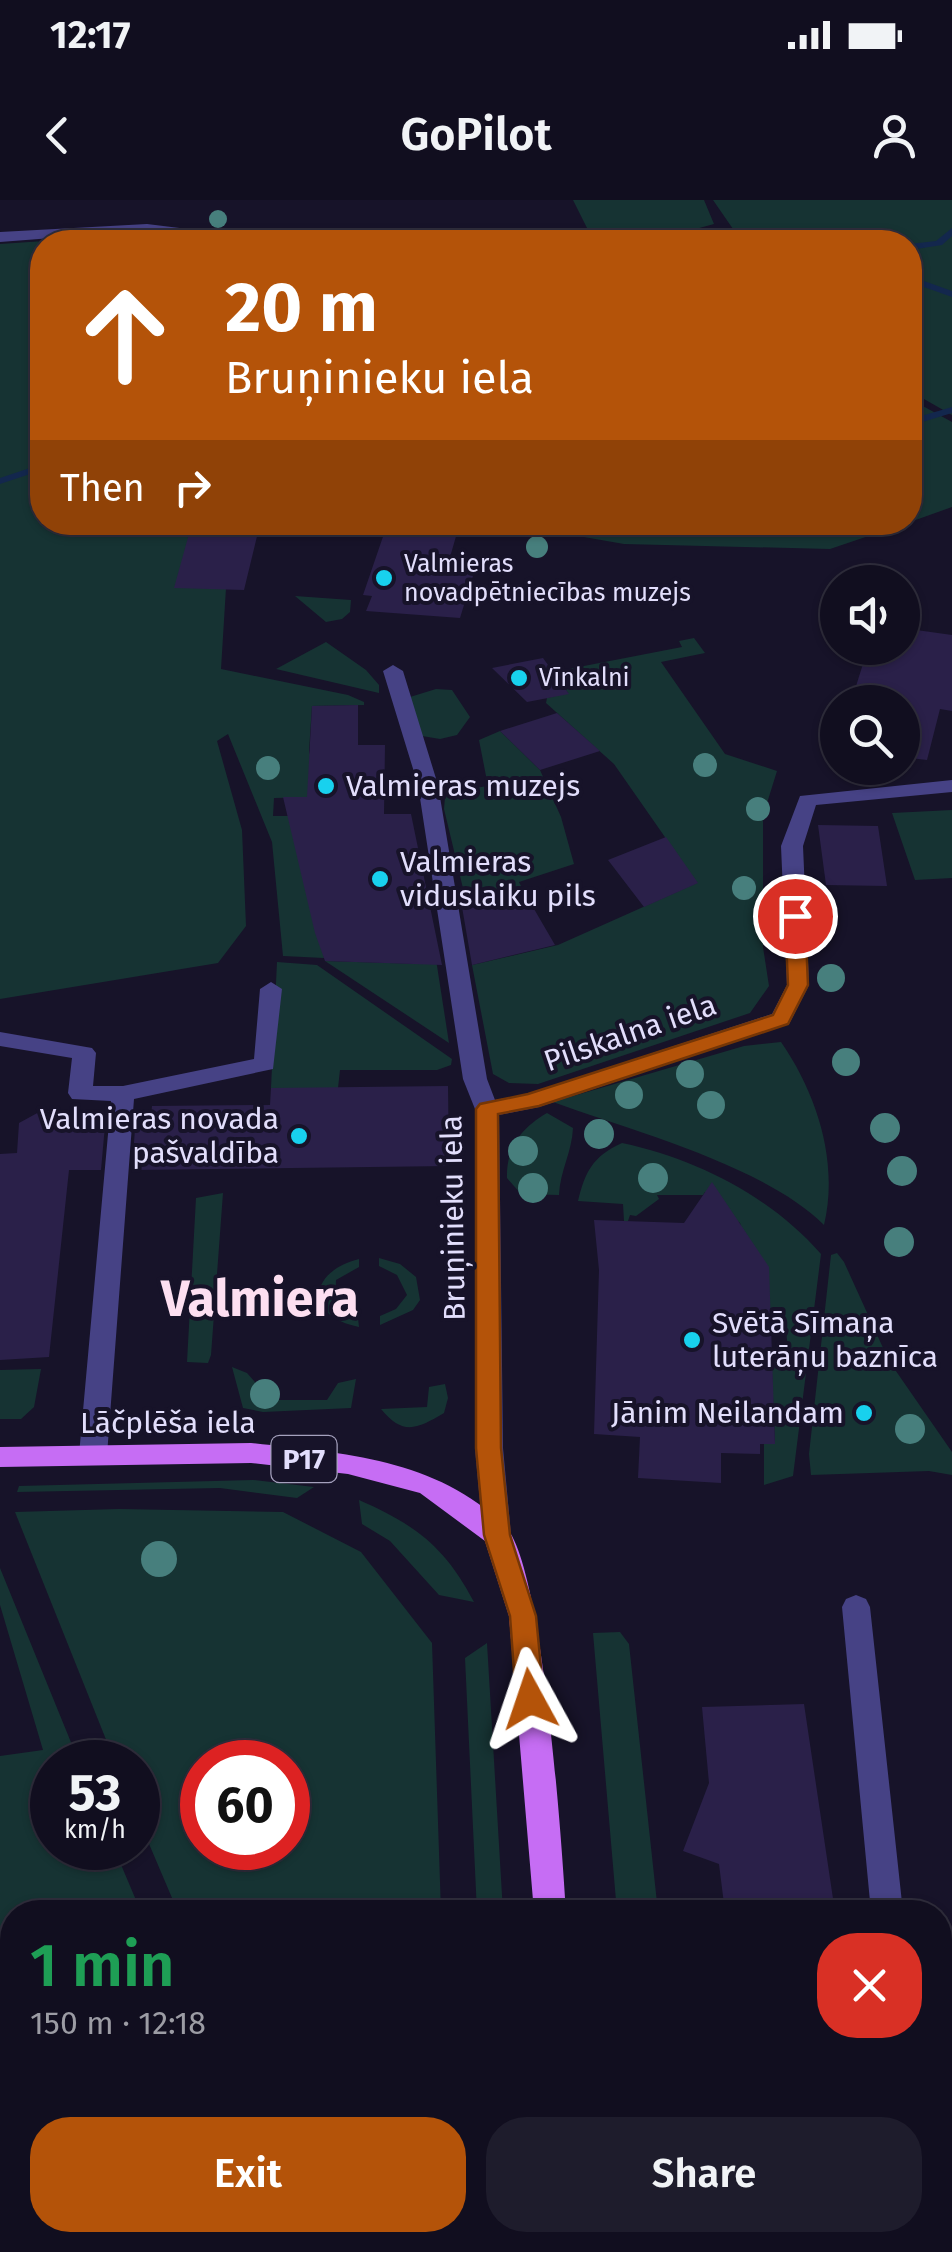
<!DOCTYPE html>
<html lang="en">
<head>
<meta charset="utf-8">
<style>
	body { margin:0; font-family:"Fira Sans",sans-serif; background:#1e1c2c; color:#f1f3f6; height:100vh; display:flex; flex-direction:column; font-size:38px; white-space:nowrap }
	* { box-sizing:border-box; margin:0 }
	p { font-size:32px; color:#9c9ca4 }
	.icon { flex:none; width:55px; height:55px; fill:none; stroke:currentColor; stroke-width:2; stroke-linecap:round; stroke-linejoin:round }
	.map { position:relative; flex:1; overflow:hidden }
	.details { position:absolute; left:0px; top:1700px; width:952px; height:352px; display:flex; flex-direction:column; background:#110e1f; border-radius:40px 40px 0 0; box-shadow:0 2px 8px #0004,0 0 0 2px #302e3d }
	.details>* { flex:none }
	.top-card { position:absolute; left:30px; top:30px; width:892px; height:305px; border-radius:40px; box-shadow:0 2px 8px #0004,0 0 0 2px #302e3d; background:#b45309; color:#fff; overflow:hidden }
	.controls { position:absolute; left:820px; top:365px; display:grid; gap:20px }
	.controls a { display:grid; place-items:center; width:100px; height:100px; border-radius:50%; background:#110e1f; box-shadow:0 2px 8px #0004,0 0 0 2px #302e3d; font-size:50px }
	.speed { position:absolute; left:30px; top:1540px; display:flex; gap:20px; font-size:50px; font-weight:700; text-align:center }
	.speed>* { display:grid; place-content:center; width:130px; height:130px; border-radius:50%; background:#110e1f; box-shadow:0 2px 8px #0004,0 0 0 2px #302e3d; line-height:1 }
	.speed small { font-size:25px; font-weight:400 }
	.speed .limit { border:15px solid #d22; background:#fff; color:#111 }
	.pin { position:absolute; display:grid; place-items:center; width:85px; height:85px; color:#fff; margin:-42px; border:5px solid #fff; border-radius:50%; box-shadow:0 2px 10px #0007 }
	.me { position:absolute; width:110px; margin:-55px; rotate:355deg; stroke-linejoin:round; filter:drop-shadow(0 0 8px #0008) }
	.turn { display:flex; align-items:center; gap:35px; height:210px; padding:0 30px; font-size:45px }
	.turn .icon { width:130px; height:130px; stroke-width:2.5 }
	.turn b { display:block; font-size:70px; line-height:85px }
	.then { display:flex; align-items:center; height:95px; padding:0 30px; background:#0003; gap:20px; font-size:38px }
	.round { display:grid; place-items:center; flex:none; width:105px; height:105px; border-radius:40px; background:#1e1c2c }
	.summary { display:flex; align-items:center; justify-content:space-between; height:170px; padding:0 30px }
	h1 { font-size:60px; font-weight:600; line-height:75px; color:#1e9e55 }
	.primary-button { display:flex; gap:20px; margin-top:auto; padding:20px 30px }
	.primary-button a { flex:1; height:115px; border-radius:40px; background:#b45309; color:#fff; font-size:40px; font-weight:600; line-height:115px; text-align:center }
	.primary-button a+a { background:#1e1c2c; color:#f1f3f6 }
	.status { display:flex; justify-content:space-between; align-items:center; height:70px; padding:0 50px; background:#110e1f; direction:ltr }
	.status svg { height:28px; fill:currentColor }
	header { display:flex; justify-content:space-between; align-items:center; height:130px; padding:0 30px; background:#110e1f; font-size:45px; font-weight:600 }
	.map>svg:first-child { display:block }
</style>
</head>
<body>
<div class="status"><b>12:17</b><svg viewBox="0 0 49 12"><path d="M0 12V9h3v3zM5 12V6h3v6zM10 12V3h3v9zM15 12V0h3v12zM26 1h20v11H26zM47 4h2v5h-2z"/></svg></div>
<header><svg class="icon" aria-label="back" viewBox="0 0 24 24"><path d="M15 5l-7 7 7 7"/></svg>GoPilot<svg class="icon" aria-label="person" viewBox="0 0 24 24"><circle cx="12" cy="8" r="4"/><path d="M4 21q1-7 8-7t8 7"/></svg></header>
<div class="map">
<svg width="952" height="2052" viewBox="0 0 952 2052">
	<rect width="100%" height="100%" fill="#171329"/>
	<path fill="#163333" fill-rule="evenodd" d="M 573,0 L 704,0 L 714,24 L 648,42 L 593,40 Z
		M 713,0 L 952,0 L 952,215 L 910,191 L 910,42 L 742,42 Z
		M 133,35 L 213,42 L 42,42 L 42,322 L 230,323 L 221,469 L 348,495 L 364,502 L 364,505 L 312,506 L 309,551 L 321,597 L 274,598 L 273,616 L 307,616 L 324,758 L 283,756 L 272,642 L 228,534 L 217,541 L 242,630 L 246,726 L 218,763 L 0,799 L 0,44 Z
		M 910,199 L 952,222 L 952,307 L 910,322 Z
		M 910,322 L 830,349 L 624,344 L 503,323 Z
		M 295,396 L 351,400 L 350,412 L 342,419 L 326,422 Z
		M 694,438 L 705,453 L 661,462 L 725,554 L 777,571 L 763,616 L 763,747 L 769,786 L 750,813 L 538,884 L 509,883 L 493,874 L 472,765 L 558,745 L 697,683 L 614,564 L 546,503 L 547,498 L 568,493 L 553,472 L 682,447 L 679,441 Z
		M 326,442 L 366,470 L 379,485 L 379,493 L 276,469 Z
		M 436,489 L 452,490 L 470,517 L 457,535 L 440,539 L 422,536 L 410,497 Z
		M 500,531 L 540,570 L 561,617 L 574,664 L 519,682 L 523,690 L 467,705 L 444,609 L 445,597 L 454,591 L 488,586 L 479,540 Z
		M 952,610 L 952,678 L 915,680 L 892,613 Z
		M 419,650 L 449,843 L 325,761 L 421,764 L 407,706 L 385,653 Z
		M 277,762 L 317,765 L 452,859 L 451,865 L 437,870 L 340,870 L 338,888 L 271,888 Z
		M 781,842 C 817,894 839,962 824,1025 C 765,966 633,931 553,902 L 744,846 Z
		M 547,913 L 573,928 C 572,952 560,971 559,995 L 521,994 L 507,978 C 506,948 521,928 547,913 Z
		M 622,943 C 697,959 770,996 821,1054 L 793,1276 L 764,1285 L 764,1244 L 775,1244 L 771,1150 L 788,1149 L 786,1131 L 770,1131 L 740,1023 L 705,992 L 703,995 L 657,995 L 659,999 L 636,1016 L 630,1015 L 628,1021 L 624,1021 L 623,1004 L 578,1001 C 585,972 593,956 622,943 Z
		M 223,993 L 211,1155 L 208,1163 L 187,1162 L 196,998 Z
		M 837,1053 L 844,1062 L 889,1161 L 952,1252 L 952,1275 L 929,1271 L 811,1275 L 809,1254 L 831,1055 Z
		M 379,1058 L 400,1064 L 416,1077 L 420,1100 L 413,1110 L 380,1125 L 380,1116 L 396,1109 L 407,1095 L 397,1075 L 379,1066 Z
		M 359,1059 L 359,1067 L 336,1080 L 335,1102 L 342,1110 L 358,1118 L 359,1127 C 304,1116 308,1072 359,1059 Z
		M 232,1167 L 247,1173 L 271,1200 L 327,1200 L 338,1183 L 356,1179 L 351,1208 L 263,1212 L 243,1208 Z
		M 41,1169 L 34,1207 L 21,1219 L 0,1219 L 0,1170 Z
		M 445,1184 L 448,1198 L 444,1213 C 417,1229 403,1236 381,1209 L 427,1207 L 429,1187 Z
		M 253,1280 L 314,1287 L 297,1298 L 220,1288 L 17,1292 L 19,1286 Z
		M 359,1300 C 416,1325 445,1347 474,1402 L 439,1395 L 390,1341 L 362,1324 Z
		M 119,1309 L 283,1312 L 361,1352 L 432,1443 L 441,1712 L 178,1712 L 138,1618 L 138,1562 L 115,1562 L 15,1312 ZM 202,1562 L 288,1562 L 288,1648 L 202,1648 Z
		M 0,1368 L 79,1562 L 52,1562 L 52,1648 L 114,1648 L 141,1712 L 12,1712 L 12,1849 L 0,1849 L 0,1556 L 43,1550 L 0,1405 Z
		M 620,1432 L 629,1444 L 658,1712 L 617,1712 L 593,1433 Z
		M 487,1443 L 503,1712 L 477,1712 L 465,1458 Z"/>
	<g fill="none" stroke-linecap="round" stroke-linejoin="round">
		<path fill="#13274d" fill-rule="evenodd" d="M 952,28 L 952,36 L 942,45 L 910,50 L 910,44 L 936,41 Z
			M 910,76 L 952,91 L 952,97 L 910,82 Z
			M 952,207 L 952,213 L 919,223 L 910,230 L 911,219 Z
			M 42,264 L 42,270 L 0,284 L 0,278 Z"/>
	</g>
	<path fill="#2a2049" d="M 388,322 L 459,326 L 448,364 L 476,366 L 460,418 L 366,411 L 372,396 L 363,395 Z
		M 192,323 L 260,324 L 244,390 L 174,388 Z
		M 902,428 L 952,435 L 952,511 L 940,509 L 927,560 L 902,557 L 902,502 L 851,502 L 868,448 L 902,448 Z
		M 543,458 L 569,494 L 527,502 L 492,468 Z
		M 358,505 L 358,545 L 385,545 L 384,614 L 411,614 L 442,765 L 325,761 L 315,733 L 283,597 L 307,597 L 312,506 Z
		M 557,513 L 600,551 L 540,570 L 500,531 Z
		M 818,625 L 878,626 L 887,686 L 826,685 Z
		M 666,637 L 698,683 L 644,707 L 608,660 Z
		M 523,690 L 555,745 L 472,765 L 462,707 Z
		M 448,886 L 449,966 L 132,970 L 136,915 L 151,916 L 152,906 L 270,905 L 271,888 Z
		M 41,911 L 106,914 L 101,970 L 69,970 L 49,1157 L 0,1160 L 0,954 L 17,953 L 19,923 Z
		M 712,982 L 769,1067 L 775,1244 L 760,1244 L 760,1254 L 721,1253 L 721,1283 L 638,1278 L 640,1237 L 594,1234 L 599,1070 L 594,1020 L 684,1023 Z
		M 804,1504 L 835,1712 L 725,1712 L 719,1664 L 683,1651 L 709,1583 L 702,1507 Z"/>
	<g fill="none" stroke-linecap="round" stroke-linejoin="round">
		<path fill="#464285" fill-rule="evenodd" d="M 147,24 L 204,31 L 240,42 L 117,33 L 0,42 L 0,32 Z
			M 393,465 L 403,471 L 438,585 L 487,879 L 495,900 L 528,894 L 772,814 L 787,785 L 781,646 L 800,596 L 952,580 L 952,592 L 816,605 L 803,646 L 809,785 L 789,824 L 539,907 L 499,915 L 503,1248 L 511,1335 L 507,1343 L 497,1346 L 487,1343 L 483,1335 L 475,1248 L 475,909 L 463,879 L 418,585 L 383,471 Z
			M 271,782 L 282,789 L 273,869 L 134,899 L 107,1255 L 103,1262 L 93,1265 L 83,1262 L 79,1255 L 111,901 L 72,899 L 68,893 L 72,858 L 0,846 L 0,832 L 92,848 L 96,853 L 93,886 L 123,886 L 254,859 L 260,789 Z
			M 856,1395 L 866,1399 L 870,1407 L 903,1712 L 871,1712 L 842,1407 L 846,1399 Z
			M 0,1886 L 12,1886 L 12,1918 L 0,1918 Z
			M 940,2026 L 951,2052 L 915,2052 L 913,2040 L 940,2040 Z"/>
		<path fill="#c66df4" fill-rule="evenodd" d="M 251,1243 C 341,1253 436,1258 505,1326 C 543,1363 562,1647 566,1712 L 534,1712 L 509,1416 L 485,1341 L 420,1293 L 348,1274 L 251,1263 L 0,1267 L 0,1247 Z
			M 545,2040 L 603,2040 L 604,2052 L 545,2052 Z"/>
	</g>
	<g fill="#477f7d">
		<circle cx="218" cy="19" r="9"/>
		<circle cx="537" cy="347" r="11"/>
		<circle cx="705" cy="565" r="12"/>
		<circle cx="268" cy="568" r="12"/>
		<circle cx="758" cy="609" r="12"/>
		<circle cx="744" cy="688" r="12"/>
		<circle cx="831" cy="778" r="14"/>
		<circle cx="846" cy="862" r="14"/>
		<circle cx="690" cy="874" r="14"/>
		<circle cx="629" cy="895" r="14"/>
		<circle cx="711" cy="905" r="14"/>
		<circle cx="885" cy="928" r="15"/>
		<circle cx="599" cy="934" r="15"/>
		<circle cx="523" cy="951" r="15"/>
		<circle cx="902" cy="971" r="15"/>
		<circle cx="653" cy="978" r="15"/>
		<circle cx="533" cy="988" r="15"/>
		<circle cx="899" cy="1042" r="15"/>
		<circle cx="265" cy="1194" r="15"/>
		<circle cx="910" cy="1229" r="15"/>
		<circle cx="159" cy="1359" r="18"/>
	</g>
	<path fill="#b45309" stroke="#753606" stroke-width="2.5" d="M 795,709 L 805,716 L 808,785 L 788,824 L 539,906 L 498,914 L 501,1248 L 510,1335 L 536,1416 L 544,1499 L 540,1507 L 530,1510 L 520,1507 L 516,1499 L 510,1416 L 484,1335 L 476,1248 L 476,909 L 480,904 L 528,894 L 773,815 L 788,785 L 785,716 Z"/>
	<g fill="#18d1ee" stroke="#171329" stroke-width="4">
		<circle cx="384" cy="378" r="10"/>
		<circle cx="519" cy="478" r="10"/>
		<circle cx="326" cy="586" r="10"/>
		<circle cx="380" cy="679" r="10"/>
		<circle cx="299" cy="936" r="10"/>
		<circle cx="692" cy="1140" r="10"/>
		<circle cx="864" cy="1213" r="10"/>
	</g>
	<g text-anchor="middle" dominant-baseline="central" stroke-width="8" stroke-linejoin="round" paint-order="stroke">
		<g font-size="25" fill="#e2defc" stroke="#171329" text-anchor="start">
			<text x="404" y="364">Valmieras<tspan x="404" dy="29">novadpētniecības muzejs</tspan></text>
			<text x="539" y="478">Vīnkalni</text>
		</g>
		<rect fill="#171329" stroke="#a5a1bd" stroke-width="2.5" x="271.5" y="1236" width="65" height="46" rx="8"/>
		<g font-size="28" font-weight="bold" fill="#e2defc">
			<text x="304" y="1259">P17</text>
		</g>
		<g font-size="30" fill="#e2defc" stroke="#171329" text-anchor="start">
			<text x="346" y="586">Valmieras muzejs</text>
			<text x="400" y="662">Valmieras<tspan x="400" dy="34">viduslaiku pils</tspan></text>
			<text x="279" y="919" text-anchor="end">Valmieras novada<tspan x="279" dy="34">pašvaldība</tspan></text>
			<text x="712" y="1123">Svētā Sīmaņa<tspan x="712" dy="34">luterāņu baznīca</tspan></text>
			<text x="844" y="1213" text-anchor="end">Jānim Neilandam</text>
		</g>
		<g font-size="30" fill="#e2defc" stroke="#171329">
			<text transform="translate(630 833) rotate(-19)">Pilskalna iela</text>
			<text transform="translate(453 1018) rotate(-91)">Bruņinieku iela</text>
			<text x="168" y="1223">Lāčplēša iela</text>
		</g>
		<g font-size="50" font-weight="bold" fill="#fddff1" stroke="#171329">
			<text x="260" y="1099">Valmiera</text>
		</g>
	</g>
</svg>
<div class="controls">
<a><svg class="icon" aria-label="sound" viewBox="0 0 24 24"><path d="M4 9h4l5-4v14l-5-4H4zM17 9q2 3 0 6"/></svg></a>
<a><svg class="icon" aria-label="search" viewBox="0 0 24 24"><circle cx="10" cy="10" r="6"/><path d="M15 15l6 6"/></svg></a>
</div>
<div class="speed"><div>53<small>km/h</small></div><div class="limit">60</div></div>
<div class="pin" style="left:795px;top:716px;background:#d93025"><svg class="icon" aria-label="arrive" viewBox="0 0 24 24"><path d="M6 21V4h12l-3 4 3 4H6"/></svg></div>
<svg class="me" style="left:530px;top:1499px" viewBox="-20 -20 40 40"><path d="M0-17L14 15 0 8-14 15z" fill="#b45309" stroke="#fff" stroke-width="4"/></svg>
<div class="top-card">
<div class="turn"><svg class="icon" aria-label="ahead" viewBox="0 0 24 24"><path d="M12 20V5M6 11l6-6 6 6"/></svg><div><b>20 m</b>Bruņinieku iela</div></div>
<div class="then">Then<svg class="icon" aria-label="right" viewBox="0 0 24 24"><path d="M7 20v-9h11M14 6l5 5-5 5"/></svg></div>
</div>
<section class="details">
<div class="summary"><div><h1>1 min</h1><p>150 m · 12:18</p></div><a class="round" style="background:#d93025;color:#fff"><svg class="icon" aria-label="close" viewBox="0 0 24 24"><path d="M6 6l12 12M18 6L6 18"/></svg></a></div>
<div class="primary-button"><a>Exit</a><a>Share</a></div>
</section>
</div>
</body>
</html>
